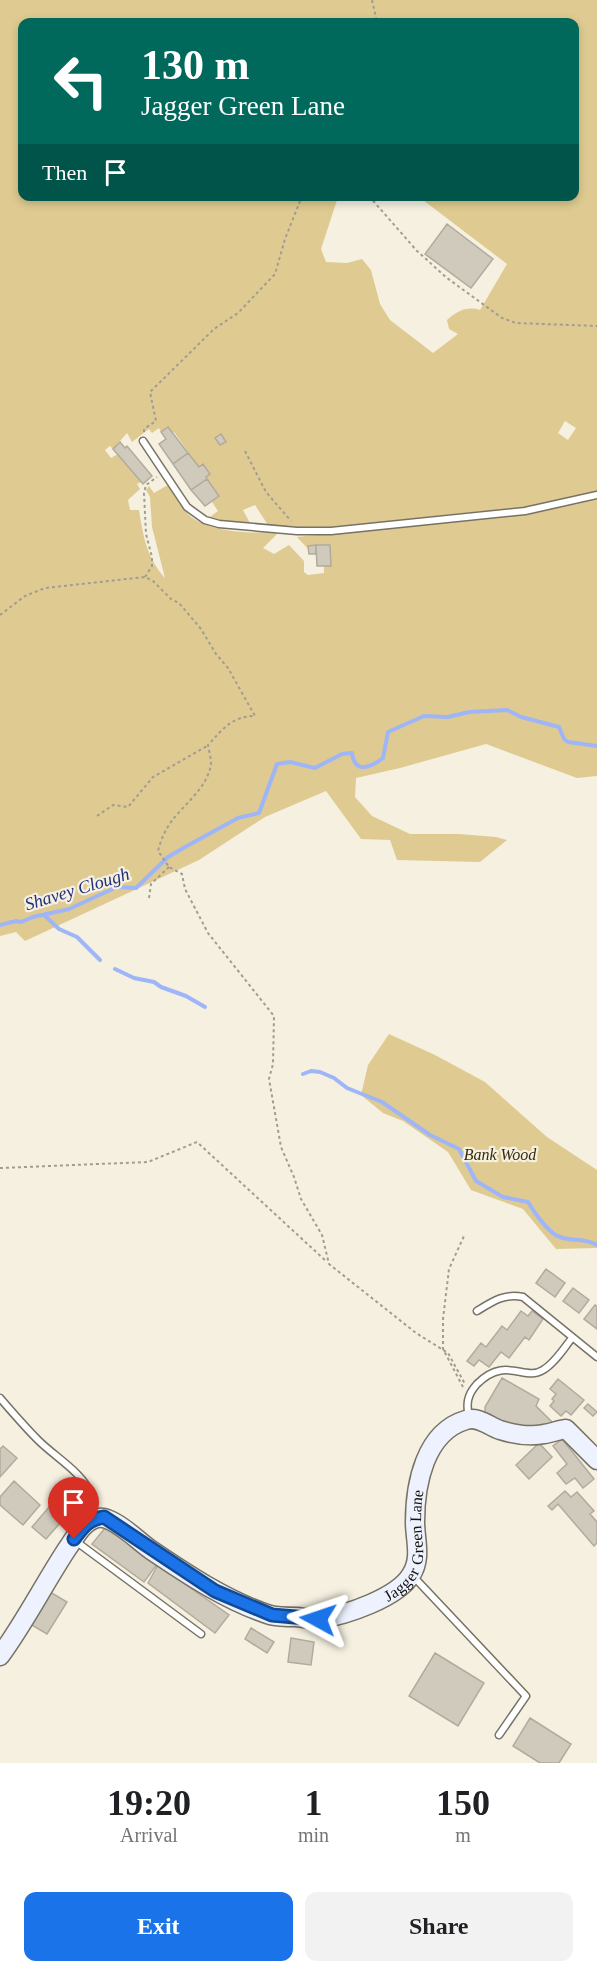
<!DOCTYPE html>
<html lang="en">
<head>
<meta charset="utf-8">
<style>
	body { margin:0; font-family:"Times New Roman",serif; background:#f2f2f2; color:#202124; height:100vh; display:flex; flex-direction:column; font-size:22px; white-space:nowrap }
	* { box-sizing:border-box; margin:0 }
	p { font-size:20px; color:#757577 }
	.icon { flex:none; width:33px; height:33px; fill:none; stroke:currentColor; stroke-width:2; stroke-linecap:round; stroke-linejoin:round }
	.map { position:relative; height:1763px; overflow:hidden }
	.drawer { display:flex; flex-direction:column; background:#fff; flex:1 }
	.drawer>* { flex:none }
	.hud { position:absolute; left:18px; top:18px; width:561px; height:183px; border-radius:12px; box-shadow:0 3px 9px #0003; background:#00695c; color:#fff; overflow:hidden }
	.pin { position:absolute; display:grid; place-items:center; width:51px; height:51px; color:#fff; margin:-62px -26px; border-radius:50% 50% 50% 0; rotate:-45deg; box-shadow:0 0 6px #0007 }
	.pin .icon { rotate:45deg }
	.me { position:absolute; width:66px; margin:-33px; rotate:275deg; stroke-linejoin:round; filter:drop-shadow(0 0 4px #0008) }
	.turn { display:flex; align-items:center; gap:21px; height:126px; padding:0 24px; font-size:27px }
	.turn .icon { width:78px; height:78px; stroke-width:2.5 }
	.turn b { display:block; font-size:42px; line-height:51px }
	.then { display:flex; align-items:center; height:57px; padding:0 24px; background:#0003; gap:12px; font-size:22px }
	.eta { display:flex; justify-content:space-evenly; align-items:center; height:102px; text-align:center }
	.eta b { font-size:36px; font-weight:700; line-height:42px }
	.primary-button { display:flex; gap:12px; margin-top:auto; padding:12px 24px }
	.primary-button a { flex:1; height:69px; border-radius:12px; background:#1a73e8; color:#fff; font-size:24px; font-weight:700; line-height:69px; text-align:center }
	.primary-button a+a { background:#f2f2f2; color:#202124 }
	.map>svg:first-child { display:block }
</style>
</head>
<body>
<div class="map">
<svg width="597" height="1763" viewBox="0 0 597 1763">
	<rect width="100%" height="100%" fill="#f5f0e0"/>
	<path fill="#dfcb91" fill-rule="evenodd" d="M 0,0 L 597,0 L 597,491 L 509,511 L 483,511 L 314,529 L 273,526 L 268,525 L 255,505 L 243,510 L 250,523 L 229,522 L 210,517 L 218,511 L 212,502 L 219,496 L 174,432 L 172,433 L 168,427 L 161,432 L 159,428 L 152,433 L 149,429 L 132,442 L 127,433 L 113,449 L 110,446 L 105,450 L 111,458 L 118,454 L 141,482 L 137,484 L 140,489 L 128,500 L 130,510 L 139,510 C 143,536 147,558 165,578 L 152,527 L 150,497 L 146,490 L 149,486 L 154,493 L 166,486 L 169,486 C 175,495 181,506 188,514 C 204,531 249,534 271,532 L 277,534 L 263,548 L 274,554 L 289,545 L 304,561 L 304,572 L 308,575 L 324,573 L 324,566 L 331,566 L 330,546 L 309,546 L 308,549 L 297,537 L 518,514 L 597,498 L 597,776 L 577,778 L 486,744 L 400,768 L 356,778 L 355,797 L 372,816 L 410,834 L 459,834 L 496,837 L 507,840 L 480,862 L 397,860 L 390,840 L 361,839 L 326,791 L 265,817 L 199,860 L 25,941 L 16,932 L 0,936 ZM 22,22 L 574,22 L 574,196 L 419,197 L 507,264 L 480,310 C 467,306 457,311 447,320 L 449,329 L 458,334 L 433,353 L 390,320 L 380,304 L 371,270 L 362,259 L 347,263 L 326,262 L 321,249 L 338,197 L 22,196 ZM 565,421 L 576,428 L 568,440 L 558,433 Z
		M 389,1034 L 435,1055 L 485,1082 L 547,1137 L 597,1170 L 597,1248 L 556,1249 L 523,1209 L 471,1190 L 448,1152 L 403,1121 L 383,1113 L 361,1095 L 368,1065 Z"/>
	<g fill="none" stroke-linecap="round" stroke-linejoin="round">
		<path stroke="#9eb5f8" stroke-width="4" d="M 44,915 L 59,929 L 77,937 L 100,960
			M 0,925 L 16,921 L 21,922 L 33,917 L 69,909 L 117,887 L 136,888 L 168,857 L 185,847 L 238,818 L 259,813 L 277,764 L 290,762 L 315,768 L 342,754 L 352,753 C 355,775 371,767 383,758 L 388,732 L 424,716 L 448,717 L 469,712 L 507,710 L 521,717 L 559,727 L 564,739 L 568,742 L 597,746
			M 115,969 L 134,978 L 154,982 L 161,987 L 186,996 L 205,1007
			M 303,1074 L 311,1071 L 320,1072 L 334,1078 L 347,1088 L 382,1102 L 430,1135 L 459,1149 L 476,1181 L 503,1197 L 528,1202 C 534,1212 549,1234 560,1237 C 574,1242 581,1237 597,1245"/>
	</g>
	<path fill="#cfcabb" stroke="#b1ab9d" stroke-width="1.5" d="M 447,224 L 493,259 L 471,288 L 425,254 Z
		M 168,427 L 188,453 L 173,464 L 159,444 L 166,439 L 161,432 Z
		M 221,434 L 226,442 L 220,445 L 215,438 Z
		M 120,442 L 125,448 L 127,446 L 152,476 L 143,484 L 113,449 Z
		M 188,453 L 199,467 L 203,464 L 210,474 L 206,477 L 207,479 L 191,490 L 173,464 Z
		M 207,479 L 219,496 L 205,506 L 191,490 Z
		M 316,545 L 330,545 L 331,566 L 317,566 Z
		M 316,545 L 316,554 L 309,554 L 308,546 Z
		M 546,1269 L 565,1283 L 555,1297 L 536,1283 Z
		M 573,1288 L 589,1300 L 579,1313 L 563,1301 Z
		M 595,1305 L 597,1306 L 597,1329 L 584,1319 Z
		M 521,1311 L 528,1316 L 532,1311 L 543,1319 L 529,1340 L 525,1337 L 509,1358 L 501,1352 L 489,1367 L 479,1360 L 474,1366 L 467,1361 L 481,1343 L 486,1347 L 502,1326 L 507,1330 Z
		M 502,1378 L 539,1399 L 536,1406 L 555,1425 L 533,1432 L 509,1427 L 485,1414 L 485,1407 Z
		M 558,1379 L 584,1400 L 571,1415 L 566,1411 L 561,1416 L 550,1406 L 554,1401 L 552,1399 L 556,1394 L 550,1389 Z
		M 588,1404 L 597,1412 L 593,1416 L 584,1408 Z
		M 562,1439 L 594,1479 L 583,1488 L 575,1478 L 566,1484 L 557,1473 L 567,1464 L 553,1446 Z
		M 539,1443 L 552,1457 L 529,1479 L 516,1465 Z
		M 3,1446 L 17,1458 L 0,1477 L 0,1449 Z
		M 14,1481 L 40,1505 L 23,1525 L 0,1505 L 0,1497 Z
		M 67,1486 L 79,1496 L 72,1505 L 80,1512 L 66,1528 L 60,1523 L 46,1539 L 32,1527 Z
		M 565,1491 L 571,1497 L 577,1492 L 594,1511 L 590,1514 L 597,1522 L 597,1543 L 594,1546 L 558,1504 L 552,1510 L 548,1506 Z
		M 105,1528 L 158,1563 L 144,1582 L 92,1544 Z
		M 158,1565 L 229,1615 L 215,1633 L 148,1583 Z
		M 50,1592 L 67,1602 L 47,1634 L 30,1624 Z
		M 251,1628 L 274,1642 L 267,1653 L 245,1639 Z
		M 291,1638 L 314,1642 L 311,1665 L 288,1662 Z
		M 435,1653 L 484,1683 L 458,1726 L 409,1696 Z
		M 530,1718 L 571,1744 L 559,1763 L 540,1763 L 513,1746 Z"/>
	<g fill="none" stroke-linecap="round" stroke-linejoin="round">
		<defs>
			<path id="lane" d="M 143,441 L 187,507 L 205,520 L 219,524 L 297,531 L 331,531 L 525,511 L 597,495
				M 477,1311 C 493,1301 505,1293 523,1297 L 597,1357
				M 0,1398 C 12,1412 25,1427 38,1440 C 55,1457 82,1472 91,1494 C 94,1502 94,1510 94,1518
				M 469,1418 C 466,1404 467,1395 477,1384 C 506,1355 524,1382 543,1370 C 555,1363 564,1348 572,1338
				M 74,1540 L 201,1634
				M 412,1575 L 526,1696 L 499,1735"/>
			<g id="secondary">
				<path id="s1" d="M 0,1656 C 25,1622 44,1584 67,1549 C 73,1541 78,1530 86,1524 C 92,1519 100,1516 107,1519 C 123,1525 137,1540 151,1550 C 188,1575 227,1601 270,1615 C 278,1617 288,1617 297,1617 C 304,1618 313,1620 320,1619 C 346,1615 397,1598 411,1575 C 422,1558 415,1540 415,1522 C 415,1484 425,1432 466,1420 C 478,1416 489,1426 500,1430 C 513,1434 530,1437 544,1434 C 552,1433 558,1430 566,1429 L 597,1460"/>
			</g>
		</defs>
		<use href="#lane" stroke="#777264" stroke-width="9"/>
		<use href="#secondary" stroke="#777264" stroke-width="21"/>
		<path stroke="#a19d91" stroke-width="2" stroke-dasharray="3 3" stroke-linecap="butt" d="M 372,0 L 377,22
			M 369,196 L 417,251 L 447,278 L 502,318 L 516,323 L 597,326
			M 144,432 L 144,429 L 156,421 L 150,392 L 214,329 L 238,313 L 275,274 L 285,239 L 302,196
			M 245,451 L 266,492 L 291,521
			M 145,577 L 152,566 L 152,557 L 146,534 L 144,493 L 146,485 L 157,477
			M 0,615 L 25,596 L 45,588 L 145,577 L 153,581 L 171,599 L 179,603 L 201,629 L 216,654 L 228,668 L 255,716 C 232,716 223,729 208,745 C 209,751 211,758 211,764 C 208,786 187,802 174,818 C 166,828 161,839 158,851 L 169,867 L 182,874 L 185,889 L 208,933 L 274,1016 L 273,1064 L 269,1079 L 281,1147 L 294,1177 L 301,1199 L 322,1235 L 329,1264 L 416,1333 L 448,1353 L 465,1384
			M 97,816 L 113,805 L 128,807 L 153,777 L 207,746
			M 149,898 L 151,884 L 169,867
			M 0,1168 L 148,1162 L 197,1142 L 327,1262
			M 463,1387 L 443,1349 L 443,1319 L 449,1269 L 464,1236"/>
		<use href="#lane" stroke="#fff" stroke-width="6"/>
		<use href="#secondary" stroke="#edf2fe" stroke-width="18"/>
	</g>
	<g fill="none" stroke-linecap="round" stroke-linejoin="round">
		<defs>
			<path id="route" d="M 74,1539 C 83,1527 89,1519 104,1517 L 215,1591 L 272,1615 L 318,1619"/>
		</defs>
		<use href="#route" stroke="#114b97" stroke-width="15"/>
		<use href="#route" stroke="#1a73e8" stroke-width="10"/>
	</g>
	<g text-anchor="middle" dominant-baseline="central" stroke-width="4.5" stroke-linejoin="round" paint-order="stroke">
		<g font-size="16" font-style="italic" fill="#372c0a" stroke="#f5f0e0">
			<text x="500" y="1154">Bank Wood</text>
		</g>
		<g font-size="16" fill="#15130e" stroke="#f5f0e0">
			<text stroke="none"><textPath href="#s1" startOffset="550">Jagger Green Lane</textPath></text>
		</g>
		<g font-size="18" font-style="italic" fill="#20307b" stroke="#f5f0e0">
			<text transform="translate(77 889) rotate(-17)">Shavey Clough</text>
		</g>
	</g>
</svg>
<div class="pin" style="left:74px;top:1539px;background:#d93025"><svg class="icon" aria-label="arrive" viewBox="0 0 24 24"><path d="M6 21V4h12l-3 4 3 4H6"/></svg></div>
<svg class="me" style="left:318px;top:1619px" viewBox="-20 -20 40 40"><path d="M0-17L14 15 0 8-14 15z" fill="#1a73e8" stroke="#fff" stroke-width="4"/></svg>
<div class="hud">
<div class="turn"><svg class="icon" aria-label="left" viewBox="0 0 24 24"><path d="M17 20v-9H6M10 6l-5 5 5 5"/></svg><div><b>130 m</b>Jagger Green Lane</div></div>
<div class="then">Then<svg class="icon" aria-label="arrive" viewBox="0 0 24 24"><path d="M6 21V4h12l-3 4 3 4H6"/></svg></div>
</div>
</div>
<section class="drawer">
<div class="eta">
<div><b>19:20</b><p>Arrival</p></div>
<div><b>1</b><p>min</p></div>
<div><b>150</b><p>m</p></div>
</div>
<div class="primary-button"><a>Exit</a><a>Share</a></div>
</section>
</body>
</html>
